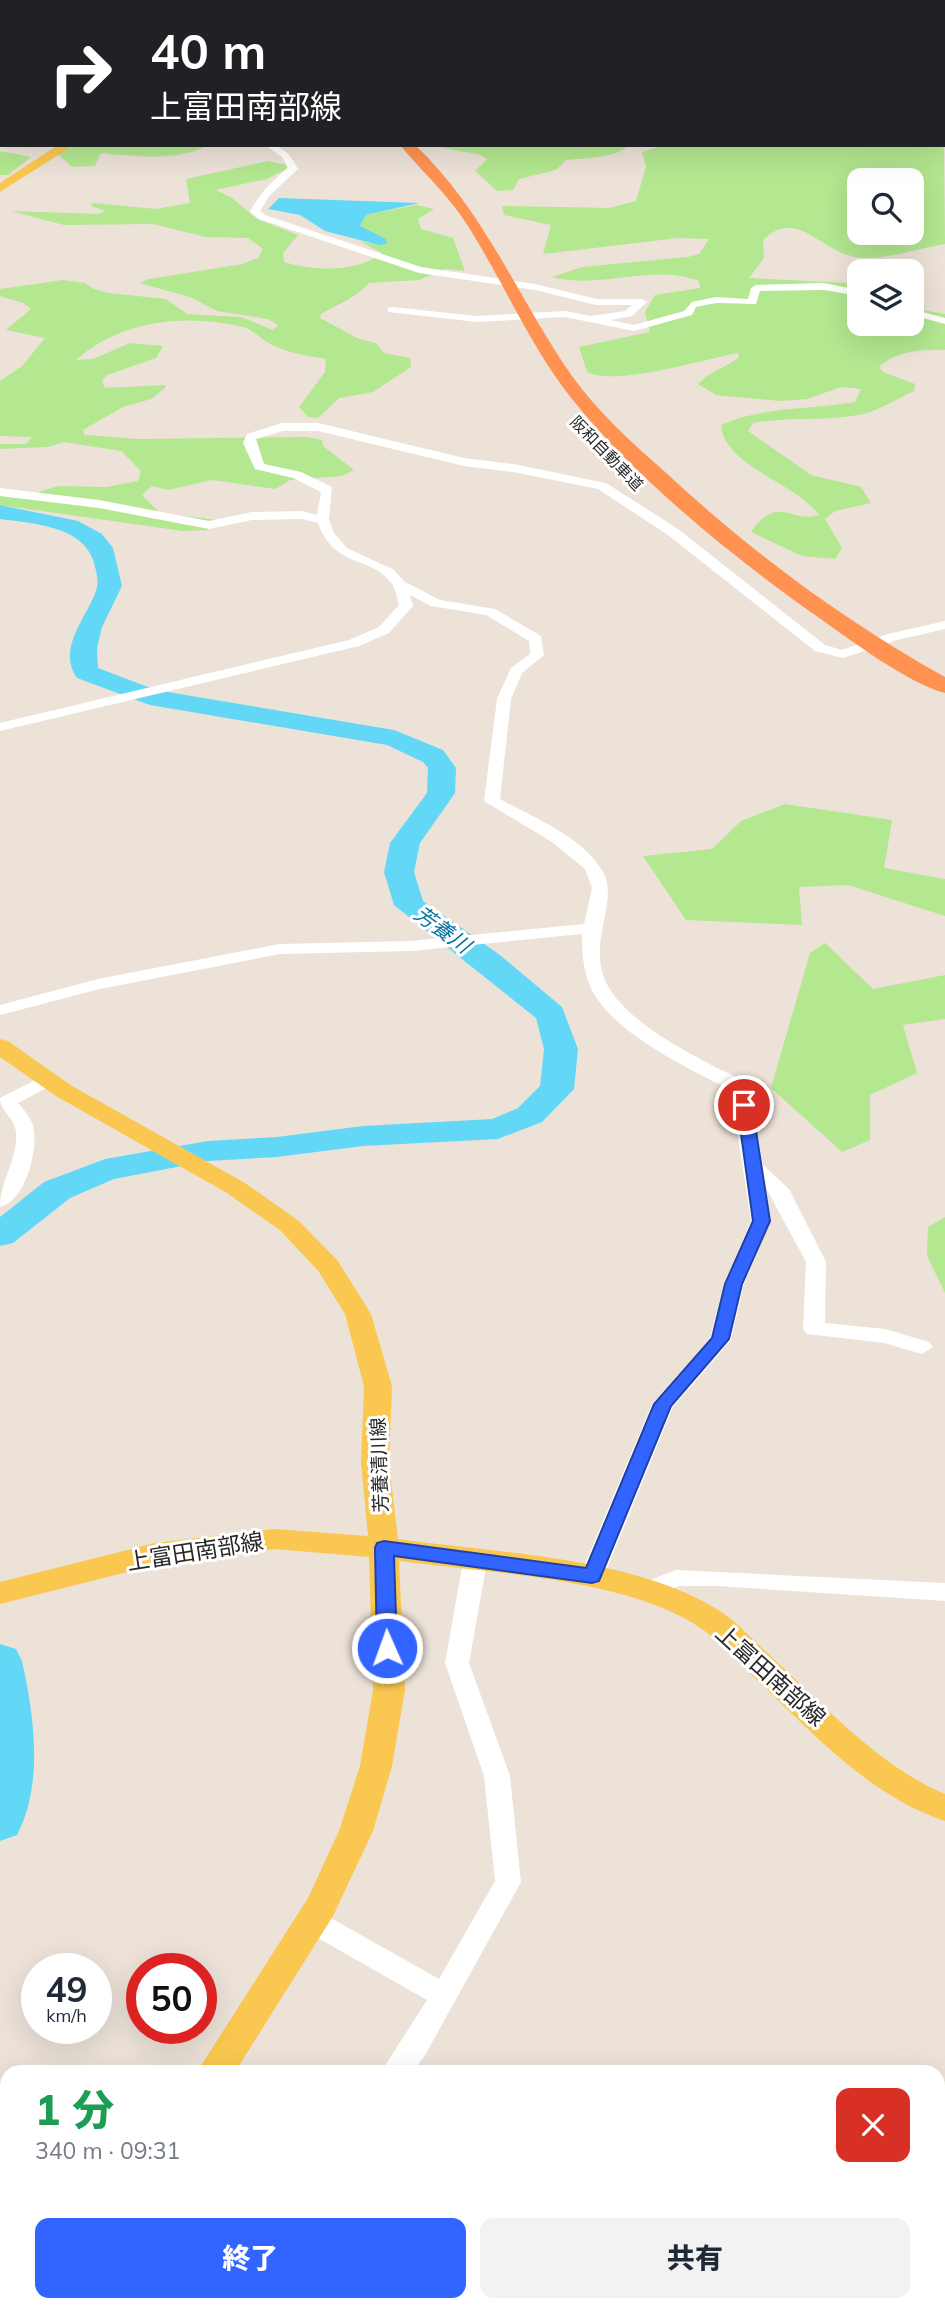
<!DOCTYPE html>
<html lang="ja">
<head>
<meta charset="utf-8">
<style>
	body { margin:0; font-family:Mulish,"Noto Sans JP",sans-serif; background:#f2f2f3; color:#1f2937; height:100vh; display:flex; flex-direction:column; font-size:26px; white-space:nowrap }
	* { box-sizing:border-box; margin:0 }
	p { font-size:23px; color:#747a83 }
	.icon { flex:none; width:38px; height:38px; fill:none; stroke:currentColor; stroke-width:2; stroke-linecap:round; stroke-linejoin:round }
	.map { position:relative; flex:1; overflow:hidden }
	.details { position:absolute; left:0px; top:2065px; width:945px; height:247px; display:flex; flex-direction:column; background:#fff; border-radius:21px 21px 0 0; box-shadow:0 7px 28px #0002 }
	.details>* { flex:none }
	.top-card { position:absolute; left:0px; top:0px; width:945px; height:147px; box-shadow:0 7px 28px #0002; background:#202124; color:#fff; overflow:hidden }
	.fabs { position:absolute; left:847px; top:168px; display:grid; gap:14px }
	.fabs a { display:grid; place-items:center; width:77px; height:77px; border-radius:14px; background:#fff; box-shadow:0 7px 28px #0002; font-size:35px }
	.speed { position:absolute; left:21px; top:1953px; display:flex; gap:14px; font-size:35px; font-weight:700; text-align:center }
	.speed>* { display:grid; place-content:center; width:91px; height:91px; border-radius:50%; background:#fff; box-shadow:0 7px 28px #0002; line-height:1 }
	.speed small { font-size:18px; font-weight:400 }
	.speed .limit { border:10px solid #d22; background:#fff; color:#111 }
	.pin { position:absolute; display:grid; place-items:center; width:60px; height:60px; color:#fff; margin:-30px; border:4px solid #fff; border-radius:50%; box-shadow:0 2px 7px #0007 }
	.me { position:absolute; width:77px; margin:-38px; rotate:358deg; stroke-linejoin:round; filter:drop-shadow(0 0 5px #0008) }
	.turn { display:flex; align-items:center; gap:24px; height:147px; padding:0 35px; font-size:32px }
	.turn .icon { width:91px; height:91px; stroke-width:2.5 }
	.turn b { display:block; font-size:49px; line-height:60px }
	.round { display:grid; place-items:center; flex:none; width:74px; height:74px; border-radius:14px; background:#f2f2f3 }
	.overview { display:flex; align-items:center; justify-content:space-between; height:119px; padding:0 35px }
	h1 { font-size:42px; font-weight:800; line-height:52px; color:#1e9e55 }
	.cta { display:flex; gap:14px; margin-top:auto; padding:14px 35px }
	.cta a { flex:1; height:80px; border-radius:14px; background:#3264ff; color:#fff; font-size:28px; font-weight:800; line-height:80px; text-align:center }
	.cta a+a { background:#f2f2f3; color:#1f2937 }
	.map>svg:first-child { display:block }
</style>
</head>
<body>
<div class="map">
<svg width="945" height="2311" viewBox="0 0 945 2311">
	<rect width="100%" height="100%" fill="#ece2d8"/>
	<path fill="#b3e790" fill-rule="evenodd" d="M 943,62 L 945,244 C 920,248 891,258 865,258 C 823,258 799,204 763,240 L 764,258 L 749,278 L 851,283 L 859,286 L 859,324 L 912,324 L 912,308 L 945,314 L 945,350 C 923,349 896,351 879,367 L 883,372 L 915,384 L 914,391 C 898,398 880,410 863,414 C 827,422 789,416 753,423 L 748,431 L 811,475 L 861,487 L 871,503 L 835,511 L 825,519 L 842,548 L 835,559 L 802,556 L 751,532 C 779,493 790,524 819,515 C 795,482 724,466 721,425 C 764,406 809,410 855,402 L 861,389 L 841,387 L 807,399 L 780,401 L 716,395 L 698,384 L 707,376 L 739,358 L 738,353 C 703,359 616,387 587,372 L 579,347 L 650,332 L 645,312 L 655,295 L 700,288 L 699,281 C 651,263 601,290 552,277 L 582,267 L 688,257 L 699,254 L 709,239 L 678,238 L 543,254 L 551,225 L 504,215 L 502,206 L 609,208 L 636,201 L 646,167 L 642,152 L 664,145 L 943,145 ZM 859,180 L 912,180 L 912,233 L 859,233 Z
		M 78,145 L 208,145 C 180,162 133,156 101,153 L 95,166 L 72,167 L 58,154 Z
		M 445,145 L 630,145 C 613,159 587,158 566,160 L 556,170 L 519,179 L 513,190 L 497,191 L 475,171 L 487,159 L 478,154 L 437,147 Z
		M 0,151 L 31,157 L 8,175 L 0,175 Z
		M 268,161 L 287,165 L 286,169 L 267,179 L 215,190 L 231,197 L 257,219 L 298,235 L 283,253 L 284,262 C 314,271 357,273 382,253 L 359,241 L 379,245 L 360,226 L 366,215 L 416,205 L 434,209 L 418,219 L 421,229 L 453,238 L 465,271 L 446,269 L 419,280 L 369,283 C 353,300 341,302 321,314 L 320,318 L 359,339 L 376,343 L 384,353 L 410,358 L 411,367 L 373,392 L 339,398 L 318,418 L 308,417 L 299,407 L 325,372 L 326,359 C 307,356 288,353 270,344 C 261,339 252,329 243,327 C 187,313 119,320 76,360 L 93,359 L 130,343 L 163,346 L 156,358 L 107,375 L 102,381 L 105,388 L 166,385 L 165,388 L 151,399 L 123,407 L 83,430 L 84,435 L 139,439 L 307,437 L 322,440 L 323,446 L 354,470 L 342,476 L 290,480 L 275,489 L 212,480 L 168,490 L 152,486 L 142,495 L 160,513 L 217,520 L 208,530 L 183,531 L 0,505 L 0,495 L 26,496 L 58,486 L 106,487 L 138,481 L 141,471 L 121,451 L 64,442 L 48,447 L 0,449 L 0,444 L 26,444 L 32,437 L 0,436 L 0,381 L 22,366 L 45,338 L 6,330 L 31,309 L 23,303 L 0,296 L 0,289 L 63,280 L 85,283 L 94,289 L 109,293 L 166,299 L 187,314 L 241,317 L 273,330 L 278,325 L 268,319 L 217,311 L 190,297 L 139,283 L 149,279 L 243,264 L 258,258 L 263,249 L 248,238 L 206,237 L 153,224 L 64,225 L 11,211 L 98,214 L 105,211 L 91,206 L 93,203 L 156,209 L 190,203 L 186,179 Z
		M 785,804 L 892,820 L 884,868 L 945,879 L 945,916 L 848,885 L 799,887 L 802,925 L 686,920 L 643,856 L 712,849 L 741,821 Z
		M 825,943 L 873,989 L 945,975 L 945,1019 L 903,1025 L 917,1073 L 870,1095 L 870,1140 L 842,1152 L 771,1088 L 810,953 Z
		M 945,1217 L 945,1293 L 927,1256 L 928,1227 Z"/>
	<path fill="#63d8f6" d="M 279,198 L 419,203 L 366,215 L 360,226 L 386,239 L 387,244 L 379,245 L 325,231 L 300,215 L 268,209 Z"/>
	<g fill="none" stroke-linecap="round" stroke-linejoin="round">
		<path fill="#63d8f6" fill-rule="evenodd" d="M 0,505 L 78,521 L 102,534 L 113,548 L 122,586 L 102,627 L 97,648 L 98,668 L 156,690 L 394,730 L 443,750 L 456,768 L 455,793 L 420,843 L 414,872 L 423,901 L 500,955 L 562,1007 L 578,1049 L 574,1089 L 542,1122 L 498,1139 L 363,1146 L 277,1157 L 208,1161 L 114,1179 L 70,1198 L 13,1243 L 0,1246 L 0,1217 L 44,1182 L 105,1159 L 208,1141 L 277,1137 L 363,1126 L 492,1119 L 518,1108 L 540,1086 L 544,1049 L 536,1018 L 394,905 L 384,872 L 390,843 L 427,793 L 428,768 L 423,762 L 387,745 L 150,705 L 77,678 C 55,647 91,613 97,587 C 98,582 97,575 96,571 C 90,526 36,524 0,519 Z
			M 0,1644 L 16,1649 L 22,1661 C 34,1716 44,1783 17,1835 L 0,1841 Z"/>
		<path fill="#fff" fill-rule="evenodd" d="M 40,0 L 52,0 L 37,2 Z
			M 171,0 L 181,0 L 183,2 L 173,2 Z
			M 310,0 L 324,2 L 312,2 Z
			M 618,0 L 645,0 L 648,2 L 615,2 Z
			M 714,0 L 725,0 L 712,2 Z
			M 757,0 L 767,0 L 755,2 Z
			M 0,10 L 2,10 L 2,14 L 0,14 Z
			M 265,145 C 283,145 290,154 298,169 L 270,195 L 260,211 L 265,215 L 421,267 L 535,284 L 596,299 L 642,299 L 647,302 L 632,316 L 610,320 L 634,325 L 684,311 L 692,302 L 716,297 L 748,299 L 751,288 L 756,285 L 824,283 L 859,290 L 859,296 L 824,290 L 760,291 L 756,304 L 716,303 L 696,307 L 692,315 L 634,331 L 565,317 L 477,322 L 388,312 L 388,308 L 392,307 L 477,316 L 565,311 L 591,316 L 625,311 L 632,305 L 596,305 L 535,290 L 419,273 L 259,219 L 250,212 C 259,194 272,181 288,168 L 282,157 Z
			M 912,309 L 945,318 L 945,324 L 912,315 Z
			M 318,423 L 464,458 L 513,464 L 606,483 L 678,529 L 825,645 L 842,650 L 888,634 L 945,621 L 945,629 L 897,640 L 843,658 L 815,651 L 668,535 L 598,489 L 513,472 L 464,466 L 318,431 L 283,431 L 256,439 L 264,464 L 301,472 L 332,487 L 329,520 L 334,533 L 347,548 L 394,570 L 405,582 L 440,600 L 495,609 L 541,636 L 544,655 L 522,673 L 511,699 L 500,799 C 534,818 583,837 603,872 C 622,904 577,953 617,999 C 641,1028 680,1048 713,1066 C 724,1072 742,1077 749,1087 L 763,1165 L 789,1189 L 826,1262 L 825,1323 L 885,1329 L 929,1342 L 933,1347 L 922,1354 L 884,1343 L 807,1334 L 803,1329 L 806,1262 L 766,1188 L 771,1221 L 744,1284 L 731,1340 L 673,1407 L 604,1576 L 600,1582 L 592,1584 L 584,1582 L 580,1576 L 652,1404 L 710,1338 L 724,1284 L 751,1221 L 731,1090 C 689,1069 611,1032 591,988 C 583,971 582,952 582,934 L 411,951 L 280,954 L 100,989 L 0,1015 L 0,1005 L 98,979 L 280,944 L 411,941 L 584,924 L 592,888 L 585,869 L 552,842 L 484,801 L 497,699 L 511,668 L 530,654 L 529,641 L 486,615 L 431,606 L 410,595 L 413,606 L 389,633 L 359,646 L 0,731 L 0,723 L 349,640 L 379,627 L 399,605 C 397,599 396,590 392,584 C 372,555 334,569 318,523 L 302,519 L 252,520 L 209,529 L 99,508 L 0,496 L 0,488 L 99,500 L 209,521 L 252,512 L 302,511 L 317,515 L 321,492 L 293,478 L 255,469 L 243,443 L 247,434 L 282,423 Z
			M 47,1074 L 56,1080 L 54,1084 L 18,1103 C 25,1111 33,1120 34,1131 C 37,1154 25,1201 0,1207 C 0,1181 18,1159 16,1132 C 15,1118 0,1111 0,1098 Z
			M 475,1554 L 483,1556 L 487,1562 L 469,1663 L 510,1776 L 521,1882 L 424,2057 L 412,2072 L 381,2072 L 427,2000 L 302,1929 L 298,1921 L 302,1913 L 312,1910 L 322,1913 L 439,1979 L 495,1881 L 484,1776 L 445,1663 L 463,1562 L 467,1556 Z
			M 676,1570 L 945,1583 L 945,1601 L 718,1586 L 679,1586 L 648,1599 L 640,1596 L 636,1590 L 640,1584 Z
			M 193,2305 L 226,2305 L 224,2311 L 190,2311 Z"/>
		<path fill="#fac850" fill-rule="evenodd" d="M 426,0 L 439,0 L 424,2 Z
			M 58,145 L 74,145 L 0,192 L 0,183 Z
			M 0,1039 L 8,1041 L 72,1086 L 245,1183 L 299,1221 L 338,1261 L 371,1314 L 392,1386 L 389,1463 L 398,1539 C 497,1553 639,1557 723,1613 C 737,1623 750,1637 763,1649 C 817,1698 877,1766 945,1794 L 945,1821 C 863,1794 803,1722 741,1665 C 728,1653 716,1639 702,1629 C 629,1578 488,1573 399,1561 L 405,1690 L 392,1766 L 373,1831 L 333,1916 L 235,2072 L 197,2072 L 308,1898 L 339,1831 L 360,1766 L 373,1690 L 369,1557 L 274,1549 L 155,1565 L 0,1604 L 0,1582 L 155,1543 L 274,1529 L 368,1536 L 361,1463 L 364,1386 L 345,1314 L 319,1272 L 281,1231 L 227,1193 L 56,1096 L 0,1057 Z
			M 35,2305 L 76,2305 L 73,2311 L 32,2311 Z"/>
		<path fill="#ff9250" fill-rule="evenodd" d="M 143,0 L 157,0 L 159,2 L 144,2 Z
			M 400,145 L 415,145 C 485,211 518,299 572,376 C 598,412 631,442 664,471 C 750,551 843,620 945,677 L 945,693 C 909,684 849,639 818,617 C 735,559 635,478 572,399 C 530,346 504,283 468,226 C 447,193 424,174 400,145 Z"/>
	</g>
	<path fill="#3264ff" stroke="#2041a6" stroke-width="2" d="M 744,1100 L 752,1105 L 770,1221 L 742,1284 L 729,1339 L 671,1406 L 599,1581 L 592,1583 L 394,1556 L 397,1648 L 394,1653 L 380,1653 L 377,1648 L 375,1548 L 377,1543 L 384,1541 L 586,1568 L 654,1404 L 712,1338 L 725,1284 L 753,1221 L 737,1105 Z"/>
	<g text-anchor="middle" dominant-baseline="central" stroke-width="6" stroke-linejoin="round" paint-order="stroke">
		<g font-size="16" fill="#282828" stroke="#fff">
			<text transform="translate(607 453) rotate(46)">阪和自動車道</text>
		</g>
		<g font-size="19" fill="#282828" stroke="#fff">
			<text transform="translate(379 1465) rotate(-92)">芳養清川線</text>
		</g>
		<g font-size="21" font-style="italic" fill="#0473a0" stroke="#fff">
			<text transform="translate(443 929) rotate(36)">芳養川</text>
		</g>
		<g font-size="23" fill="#282828" stroke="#fff">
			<text transform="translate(195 1551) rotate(-9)">上富田南部線</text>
			<text transform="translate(771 1675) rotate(42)">上富田南部線</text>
		</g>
	</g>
</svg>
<div class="fabs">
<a><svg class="icon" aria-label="search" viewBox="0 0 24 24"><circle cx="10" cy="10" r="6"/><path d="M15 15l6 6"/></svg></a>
<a><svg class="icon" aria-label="layers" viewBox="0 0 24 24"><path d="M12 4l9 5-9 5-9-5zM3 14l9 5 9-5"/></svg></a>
</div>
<div class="speed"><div>49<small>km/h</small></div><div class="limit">50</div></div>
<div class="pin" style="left:744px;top:1105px;background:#d93025"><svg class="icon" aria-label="arrive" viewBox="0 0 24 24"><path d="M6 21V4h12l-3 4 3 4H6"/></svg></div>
<svg class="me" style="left:387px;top:1648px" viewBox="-20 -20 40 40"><circle r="17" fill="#3264ff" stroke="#fff" stroke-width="3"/><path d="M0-11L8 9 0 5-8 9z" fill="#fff"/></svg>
<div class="top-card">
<div class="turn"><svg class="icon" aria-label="right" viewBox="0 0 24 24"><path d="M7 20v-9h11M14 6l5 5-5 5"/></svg><div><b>40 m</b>上富田南部線</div></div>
</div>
<section class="details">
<div class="overview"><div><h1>1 分</h1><p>340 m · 09:31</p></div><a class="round" style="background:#d93025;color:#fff"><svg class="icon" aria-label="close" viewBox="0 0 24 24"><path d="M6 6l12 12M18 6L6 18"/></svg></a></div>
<div class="cta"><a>終了</a><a>共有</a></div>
</section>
</div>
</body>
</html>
